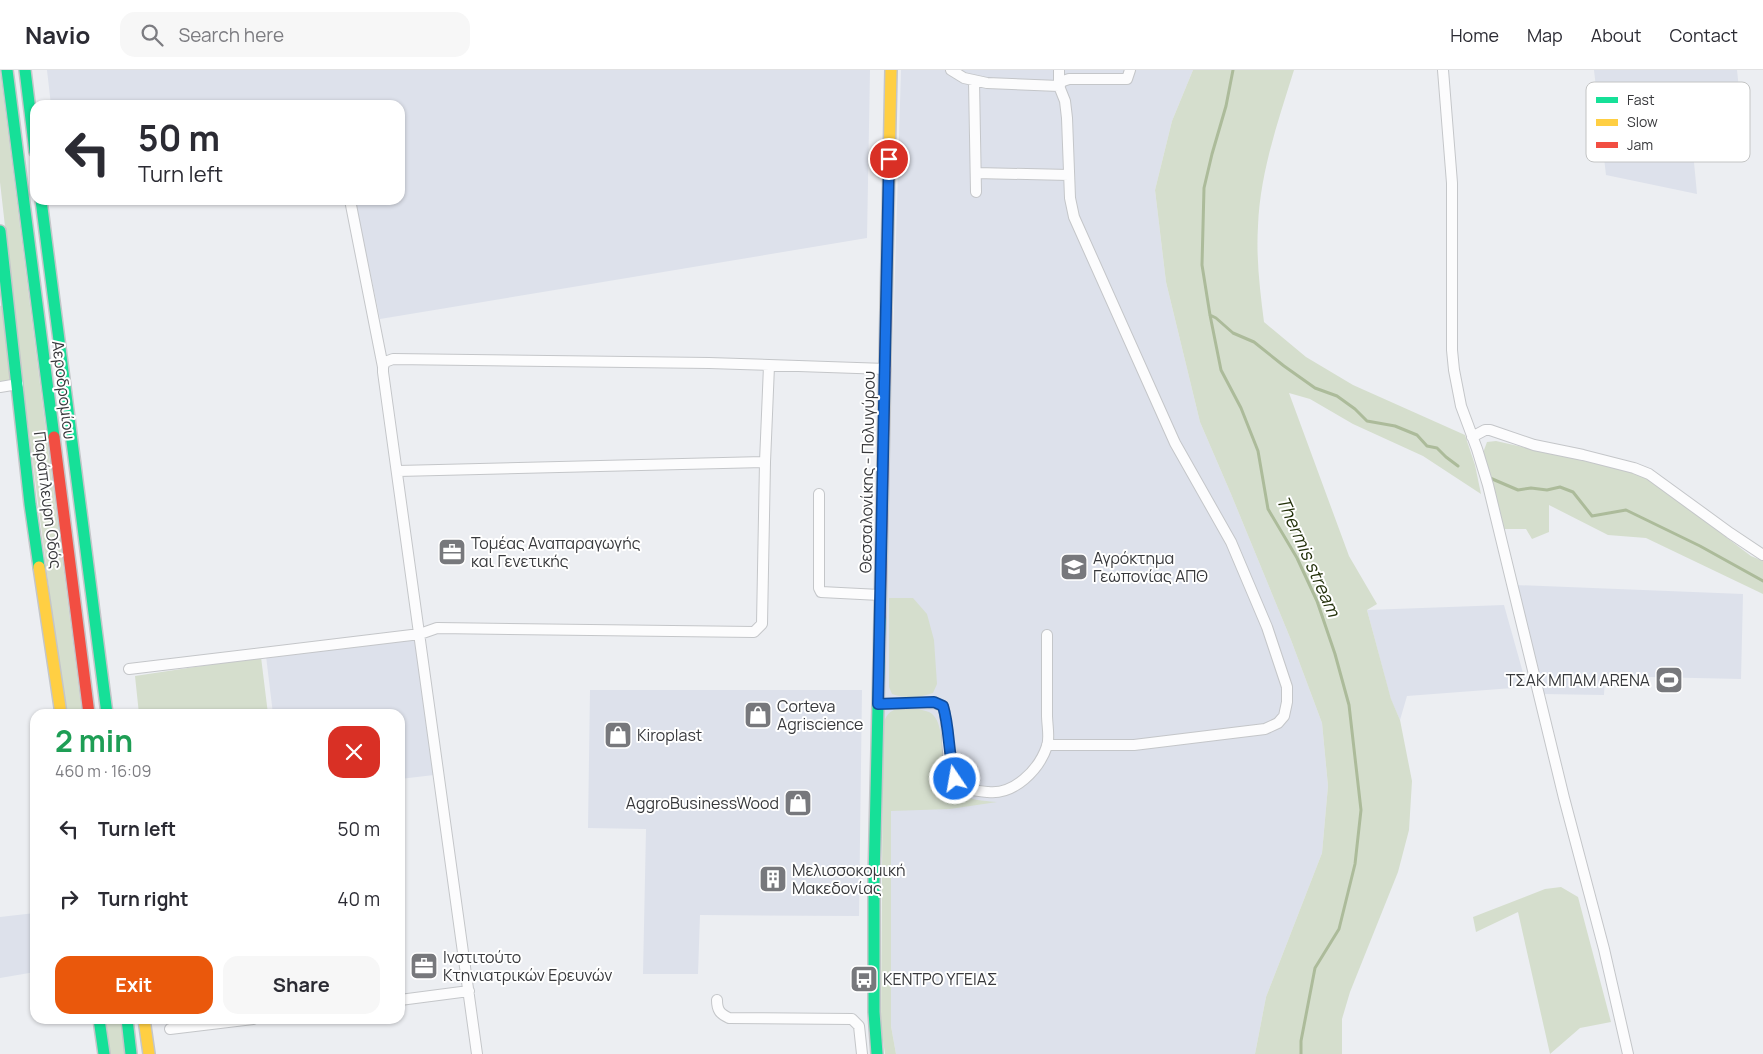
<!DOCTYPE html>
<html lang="en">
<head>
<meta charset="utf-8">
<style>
	body { margin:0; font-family:Manrope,sans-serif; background:#f7f7f7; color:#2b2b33; height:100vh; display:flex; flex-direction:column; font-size:19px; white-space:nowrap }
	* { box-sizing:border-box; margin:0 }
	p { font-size:16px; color:#7c7c81 }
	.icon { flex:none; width:28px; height:28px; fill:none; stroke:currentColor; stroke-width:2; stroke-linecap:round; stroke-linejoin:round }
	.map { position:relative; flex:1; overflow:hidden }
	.panel { position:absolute; left:30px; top:639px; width:375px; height:315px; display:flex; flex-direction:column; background:#fff; border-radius:15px; box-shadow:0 1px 4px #0004 }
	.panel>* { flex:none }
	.hud { position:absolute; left:30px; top:30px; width:375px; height:105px; border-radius:15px; box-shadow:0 1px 4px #0004; background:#fff; color:#2b2b33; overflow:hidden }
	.pin { position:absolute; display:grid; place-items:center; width:42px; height:42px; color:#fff; margin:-21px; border:2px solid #fff; border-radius:50%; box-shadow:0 1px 5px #0007 }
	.me { position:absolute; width:55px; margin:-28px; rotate:348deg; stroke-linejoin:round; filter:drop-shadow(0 0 4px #0008) }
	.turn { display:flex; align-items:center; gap:18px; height:105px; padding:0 25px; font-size:22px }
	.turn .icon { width:65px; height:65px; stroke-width:2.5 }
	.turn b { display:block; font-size:35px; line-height:42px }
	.round { display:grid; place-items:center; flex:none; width:52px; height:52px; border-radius:15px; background:#f7f7f7 }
	.headline { display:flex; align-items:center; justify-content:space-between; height:85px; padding:0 25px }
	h1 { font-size:30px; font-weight:700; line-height:38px; color:#1e9e55 }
	.primary-button { display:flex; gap:10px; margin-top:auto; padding:10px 25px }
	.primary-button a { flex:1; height:58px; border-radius:15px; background:#ea580c; color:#fff; font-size:20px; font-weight:700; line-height:58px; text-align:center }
	.primary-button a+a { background:#f7f7f7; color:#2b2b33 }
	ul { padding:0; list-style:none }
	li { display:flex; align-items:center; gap:15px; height:70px; padding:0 25px }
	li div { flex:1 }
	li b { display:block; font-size:19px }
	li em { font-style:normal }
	header { display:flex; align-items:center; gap:30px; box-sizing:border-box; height:70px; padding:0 25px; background:#fff; border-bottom:1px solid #e1e1e2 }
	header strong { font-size:24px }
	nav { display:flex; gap:28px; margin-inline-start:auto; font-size:18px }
	.search { width:350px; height:45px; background:#f7f7f7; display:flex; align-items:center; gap:12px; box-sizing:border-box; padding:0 18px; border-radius:15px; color:#7c7c81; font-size:19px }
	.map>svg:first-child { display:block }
</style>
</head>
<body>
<header>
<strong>Navio</strong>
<div class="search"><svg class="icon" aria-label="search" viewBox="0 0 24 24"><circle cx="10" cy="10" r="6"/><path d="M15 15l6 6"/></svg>Search here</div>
<nav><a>Home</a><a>Map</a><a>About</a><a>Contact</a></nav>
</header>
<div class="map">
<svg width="1763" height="984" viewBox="0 0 1763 984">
	<rect width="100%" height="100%" fill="#eceef2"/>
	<path fill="#dde1eb" d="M 47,0 L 870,0 L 867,168 L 380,249 L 355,130 L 400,130 L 400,35 L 51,35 Z
		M 901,0 L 1193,0 L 1172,51 L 1155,120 L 1166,212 L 1200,352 L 1231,424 L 1291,570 L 1322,653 L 1328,716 L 1322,783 L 1266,927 L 1255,984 L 896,984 L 891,956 L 882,639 Z
		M 1594,0 L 1737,0 L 1740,28 L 1694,34 L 1676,66 L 1693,82 L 1697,124 L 1606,105 Z
		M 1515,515 L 1743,524 L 1741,609 L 1605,606 L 1604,625 L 1542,624 Z
		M 1504,535 L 1527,617 L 1407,626 L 1400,650 L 1391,630 L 1367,540 Z
		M 415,568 L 434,705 L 400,709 L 400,644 L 273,644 L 266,586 Z
		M 590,620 L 862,620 L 859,846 L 700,845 L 698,904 L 643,904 L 646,759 L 588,758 Z
		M 35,843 L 35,902 L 0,908 L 0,847 Z"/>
	<path fill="#d5decd" d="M 0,0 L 82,644 L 65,644 L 23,316 L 0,112 Z
		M 1193,0 L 1294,0 C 1278,51 1260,103 1258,156 C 1256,188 1260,221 1264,252 L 1306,287 L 1353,315 L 1465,365 L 1475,395 L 1481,424 L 1423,386 L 1353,354 L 1310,329 L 1289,323 L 1349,486 L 1377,534 L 1367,540 L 1391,629 L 1400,650 L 1412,711 L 1409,760 L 1398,802 L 1350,922 L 1342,949 L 1342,984 L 1255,984 L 1266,927 L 1322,783 L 1328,716 L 1322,653 L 1291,570 L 1231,424 L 1200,352 L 1166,212 L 1155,120 L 1172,51 Z
		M 3,235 L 13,312 L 0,313 L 0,236 Z
		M 1496,371 L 1615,398 L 1639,405 L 1653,412 L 1751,486 L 1763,491 L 1763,524 L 1646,468 L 1608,465 L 1549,435 L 1549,462 L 1532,469 L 1526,459 L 1502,459 L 1480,391 L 1487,372 Z
		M 889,528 L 913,528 L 927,544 L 934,570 L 937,614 L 933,623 C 918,628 907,629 892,624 L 889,617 Z
		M 261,587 L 268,644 L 139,644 L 135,606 Z
		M 918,639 C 922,640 926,641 929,642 C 953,654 928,713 970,728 C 978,731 988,731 997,732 L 950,739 L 891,741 L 891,956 L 896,984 L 885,984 L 881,957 L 883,655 C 889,634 900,640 918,639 Z
		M 1561,817 L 1578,827 L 1611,952 L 1580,958 L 1550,984 L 1518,842 L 1476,862 L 1473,847 L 1545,819 Z
		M 106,949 L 121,949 L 125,984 L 110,984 Z"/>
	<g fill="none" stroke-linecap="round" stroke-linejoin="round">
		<path stroke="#acbb9a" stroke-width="3" d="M 1233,0 L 1226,36 L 1212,84 L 1204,118 L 1202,195 L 1210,245 L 1221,300 L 1241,338 L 1258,381 L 1268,439 L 1297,488 L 1317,531 L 1335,584 L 1349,635 L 1361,740 L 1355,794 L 1339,859 L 1315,898 L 1301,971 L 1301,984
			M 1210,245 L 1216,248 L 1233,263 L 1254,272 L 1284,296 L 1315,318 L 1337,326 L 1355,339 L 1367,351 L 1395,356 L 1417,365 L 1427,376 L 1437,378 L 1446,387 L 1458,396
			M 1490,408 L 1518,420 L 1531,418 L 1547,420 L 1560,417 L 1573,422 L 1592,446 L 1626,440 L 1700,476 L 1763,511"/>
		<defs>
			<path id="street" d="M 951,0 L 964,8 L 987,13 L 1059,16 L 1063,11 L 1069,9 L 1127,9 L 1130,0
				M 1443,0 L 1452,113 L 1452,280 L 1454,300 L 1461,336 L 1477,379 L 1488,415 L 1564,728 L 1604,879 L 1628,984
				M 974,11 L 976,122
				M 976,103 L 1069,105
				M 350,130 L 383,297
				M 0,317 L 18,314
				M 1472,367 L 1485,360 L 1490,360 L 1534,375 L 1583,385 L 1634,398 L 1649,404 L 1730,463 L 1763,485
				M 398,401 L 765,392
				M 819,424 L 819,518 L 821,522 L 880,525
				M 129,599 L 420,564 L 437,558 L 754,562 L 762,554 L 765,392 L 769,296
				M 878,634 L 934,633 L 943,636 C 950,658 944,686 954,707 C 960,720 976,721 988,722 C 1014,725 1039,700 1047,676 C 1050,668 1047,655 1047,645 C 1047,619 1047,592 1047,565
				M 1047,675 L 1134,675 L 1265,659 L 1278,653 L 1284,646 L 1287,632 L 1287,617 L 1267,557 L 1231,472 L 1175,373 L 1074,147 L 1070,128 L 1067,48 L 1065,31 L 1059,16 L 1059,0
				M 400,930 L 469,921
				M 717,930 C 717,940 720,944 729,948 L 852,949 L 859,956 L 862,984
				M 170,959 L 253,949
				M 477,984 L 383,302 L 383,297 L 385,292 L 393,289 L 709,293 L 886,299"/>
			<path id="fast" d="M 7,0 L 54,367
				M 25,0 L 35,82
				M 41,130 L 107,644
				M 0,161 L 30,434 L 39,497
				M 99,949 L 104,984
				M 127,949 L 131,984
				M 877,984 L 874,942 L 874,811 L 880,547"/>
			<path id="slow" d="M 886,240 L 891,0
				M 39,497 L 61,644
				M 144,949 L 149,984"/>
			<path id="jam" d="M 54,367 L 89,644
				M 880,547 L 886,240"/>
		</defs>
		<use href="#street" stroke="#c4c6c9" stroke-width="12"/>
		<use href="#fast" stroke="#c4c6c9" stroke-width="14"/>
		<use href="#slow" stroke="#c4c6c9" stroke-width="14"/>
		<use href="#jam" stroke="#c4c6c9" stroke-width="14"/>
		<use href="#street" stroke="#fcfcfd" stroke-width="10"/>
		<use href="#fast" stroke="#16e098" stroke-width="11"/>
		<use href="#slow" stroke="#ffcf43" stroke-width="11"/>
		<use href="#jam" stroke="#f24e42" stroke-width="11"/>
	</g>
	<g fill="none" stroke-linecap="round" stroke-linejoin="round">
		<defs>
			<path id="route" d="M 889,89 L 878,634 L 934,632 L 943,636 C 950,659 948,685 955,709"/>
		</defs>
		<use href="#route" stroke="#114b97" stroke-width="12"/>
		<use href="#route" stroke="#1a73e8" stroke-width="9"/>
	</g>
	<defs>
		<symbol id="office-square" viewBox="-11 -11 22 22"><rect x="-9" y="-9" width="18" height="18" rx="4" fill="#77787c" stroke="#fff"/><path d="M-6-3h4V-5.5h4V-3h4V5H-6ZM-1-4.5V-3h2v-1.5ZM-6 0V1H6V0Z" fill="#fff"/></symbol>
		<symbol id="university-square" viewBox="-11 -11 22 22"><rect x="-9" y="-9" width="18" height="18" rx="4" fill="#77787c" stroke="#fff"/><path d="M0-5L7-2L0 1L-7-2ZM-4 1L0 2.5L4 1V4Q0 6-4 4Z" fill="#fff"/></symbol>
		<symbol id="stadium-square" viewBox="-11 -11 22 22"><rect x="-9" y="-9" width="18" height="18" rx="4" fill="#77787c" stroke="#fff"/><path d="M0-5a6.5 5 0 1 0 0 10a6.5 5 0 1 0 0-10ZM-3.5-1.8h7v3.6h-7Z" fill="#fff"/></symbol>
		<symbol id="shop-square" viewBox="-11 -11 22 22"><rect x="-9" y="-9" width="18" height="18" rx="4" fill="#77787c" stroke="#fff"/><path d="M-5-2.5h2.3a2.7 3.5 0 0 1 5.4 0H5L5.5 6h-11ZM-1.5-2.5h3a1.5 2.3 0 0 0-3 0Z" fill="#fff"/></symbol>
		<symbol id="building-square" viewBox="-11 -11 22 22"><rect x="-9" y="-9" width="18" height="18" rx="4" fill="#77787c" stroke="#fff"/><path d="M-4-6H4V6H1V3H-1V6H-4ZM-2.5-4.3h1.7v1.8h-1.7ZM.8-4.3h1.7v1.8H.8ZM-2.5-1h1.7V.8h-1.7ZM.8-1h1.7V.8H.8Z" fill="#fff"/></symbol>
		<symbol id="bus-square" viewBox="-11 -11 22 22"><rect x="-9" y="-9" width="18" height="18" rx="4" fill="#77787c" stroke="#fff"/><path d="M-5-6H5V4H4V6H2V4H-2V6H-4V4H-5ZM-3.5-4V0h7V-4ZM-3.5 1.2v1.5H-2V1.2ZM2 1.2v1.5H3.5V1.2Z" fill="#fff"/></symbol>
	</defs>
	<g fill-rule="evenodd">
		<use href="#office-square" x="436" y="466" width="32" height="32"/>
		<use href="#university-square" x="1058" y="481" width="32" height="32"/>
		<use href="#stadium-square" x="1653" y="594" width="32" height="32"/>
		<use href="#shop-square" x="742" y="629" width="32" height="32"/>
		<use href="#shop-square" x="602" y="649" width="32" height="32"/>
		<use href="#shop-square" x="782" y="717" width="32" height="32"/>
		<use href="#building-square" x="757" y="793" width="32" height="32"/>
		<use href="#office-square" x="408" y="880" width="32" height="32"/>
		<use href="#bus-square" x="848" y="893" width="32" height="32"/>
	</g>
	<g text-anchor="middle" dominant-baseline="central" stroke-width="4" stroke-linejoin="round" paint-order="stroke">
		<g font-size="16" fill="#38393c" stroke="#fff">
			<text transform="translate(64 320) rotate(83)">Αεροδρομίου</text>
			<text transform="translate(867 402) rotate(-89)">Θεσσαλονίκης - Πολυγύρου</text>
			<text transform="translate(48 430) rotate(83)">Παράπλευρη Οδός</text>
		</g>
		<g font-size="16" fill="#38393c" stroke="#fff" text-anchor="start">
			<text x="471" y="473">Τομέας Αναπαραγωγής<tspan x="471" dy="18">και Γενετικής</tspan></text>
			<text x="1093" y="488">Αγρόκτημα<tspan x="1093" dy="18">Γεωπονίας ΑΠΘ</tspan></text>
			<text x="1650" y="610" text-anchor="end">ΤΣΑΚ ΜΠΑΜ ARENA</text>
			<text x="777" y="636">Corteva<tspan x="777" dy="18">Agriscience</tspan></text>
			<text x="637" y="665">Kiroplast</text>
			<text x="779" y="733" text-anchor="end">AggroBusinessWood</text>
			<text x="792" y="800">Μελισσοκομική<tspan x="792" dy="18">Μακεδονίας</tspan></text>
			<text x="443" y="887">Ινστιτούτο<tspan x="443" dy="18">Κτηνιατρικών Ερευνών</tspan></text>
			<text x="883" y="909">ΚΕΝΤΡΟ ΥΓΕΙΑΣ</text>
		</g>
		<g font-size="18" font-style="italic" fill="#24320c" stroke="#fff">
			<text transform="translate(1309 486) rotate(66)">Thermis stream</text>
		</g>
	</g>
	<rect x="1586" y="12" width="164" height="80" rx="8" fill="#fff" stroke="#c3c4c4" stroke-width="1"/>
	<rect x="1596" y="27" width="22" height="6" fill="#16e098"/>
	<rect x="1596" y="49" width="22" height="7" fill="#ffcf43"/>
	<rect x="1596" y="72" width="22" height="6" fill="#f24e42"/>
	<g font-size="14" fill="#38393c">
		<text x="1627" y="35">Fast</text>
		<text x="1627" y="57">Slow</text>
		<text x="1627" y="80">Jam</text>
	</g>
</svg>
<div class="pin" style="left:889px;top:89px;background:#d93025"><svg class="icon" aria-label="arrive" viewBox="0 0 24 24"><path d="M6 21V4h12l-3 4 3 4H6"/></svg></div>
<svg class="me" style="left:955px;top:709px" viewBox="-20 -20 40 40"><circle r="17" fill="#1a73e8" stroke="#fff" stroke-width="3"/><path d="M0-11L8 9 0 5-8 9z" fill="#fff"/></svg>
<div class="hud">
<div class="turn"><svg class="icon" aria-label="left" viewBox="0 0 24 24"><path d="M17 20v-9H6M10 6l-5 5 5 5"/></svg><div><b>50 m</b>Turn left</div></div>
</div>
<section class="panel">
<div class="headline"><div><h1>2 min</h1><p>460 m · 16:09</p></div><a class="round" style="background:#d93025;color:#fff"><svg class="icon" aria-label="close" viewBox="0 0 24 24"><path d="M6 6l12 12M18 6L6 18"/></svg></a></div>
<ul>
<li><svg class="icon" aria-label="left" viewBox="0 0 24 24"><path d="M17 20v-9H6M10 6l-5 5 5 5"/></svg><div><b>Turn left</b></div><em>50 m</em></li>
<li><svg class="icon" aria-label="right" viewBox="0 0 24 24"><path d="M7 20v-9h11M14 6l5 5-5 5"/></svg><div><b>Turn right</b></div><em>40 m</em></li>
</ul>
<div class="primary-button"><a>Exit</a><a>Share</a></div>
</section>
</div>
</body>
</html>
